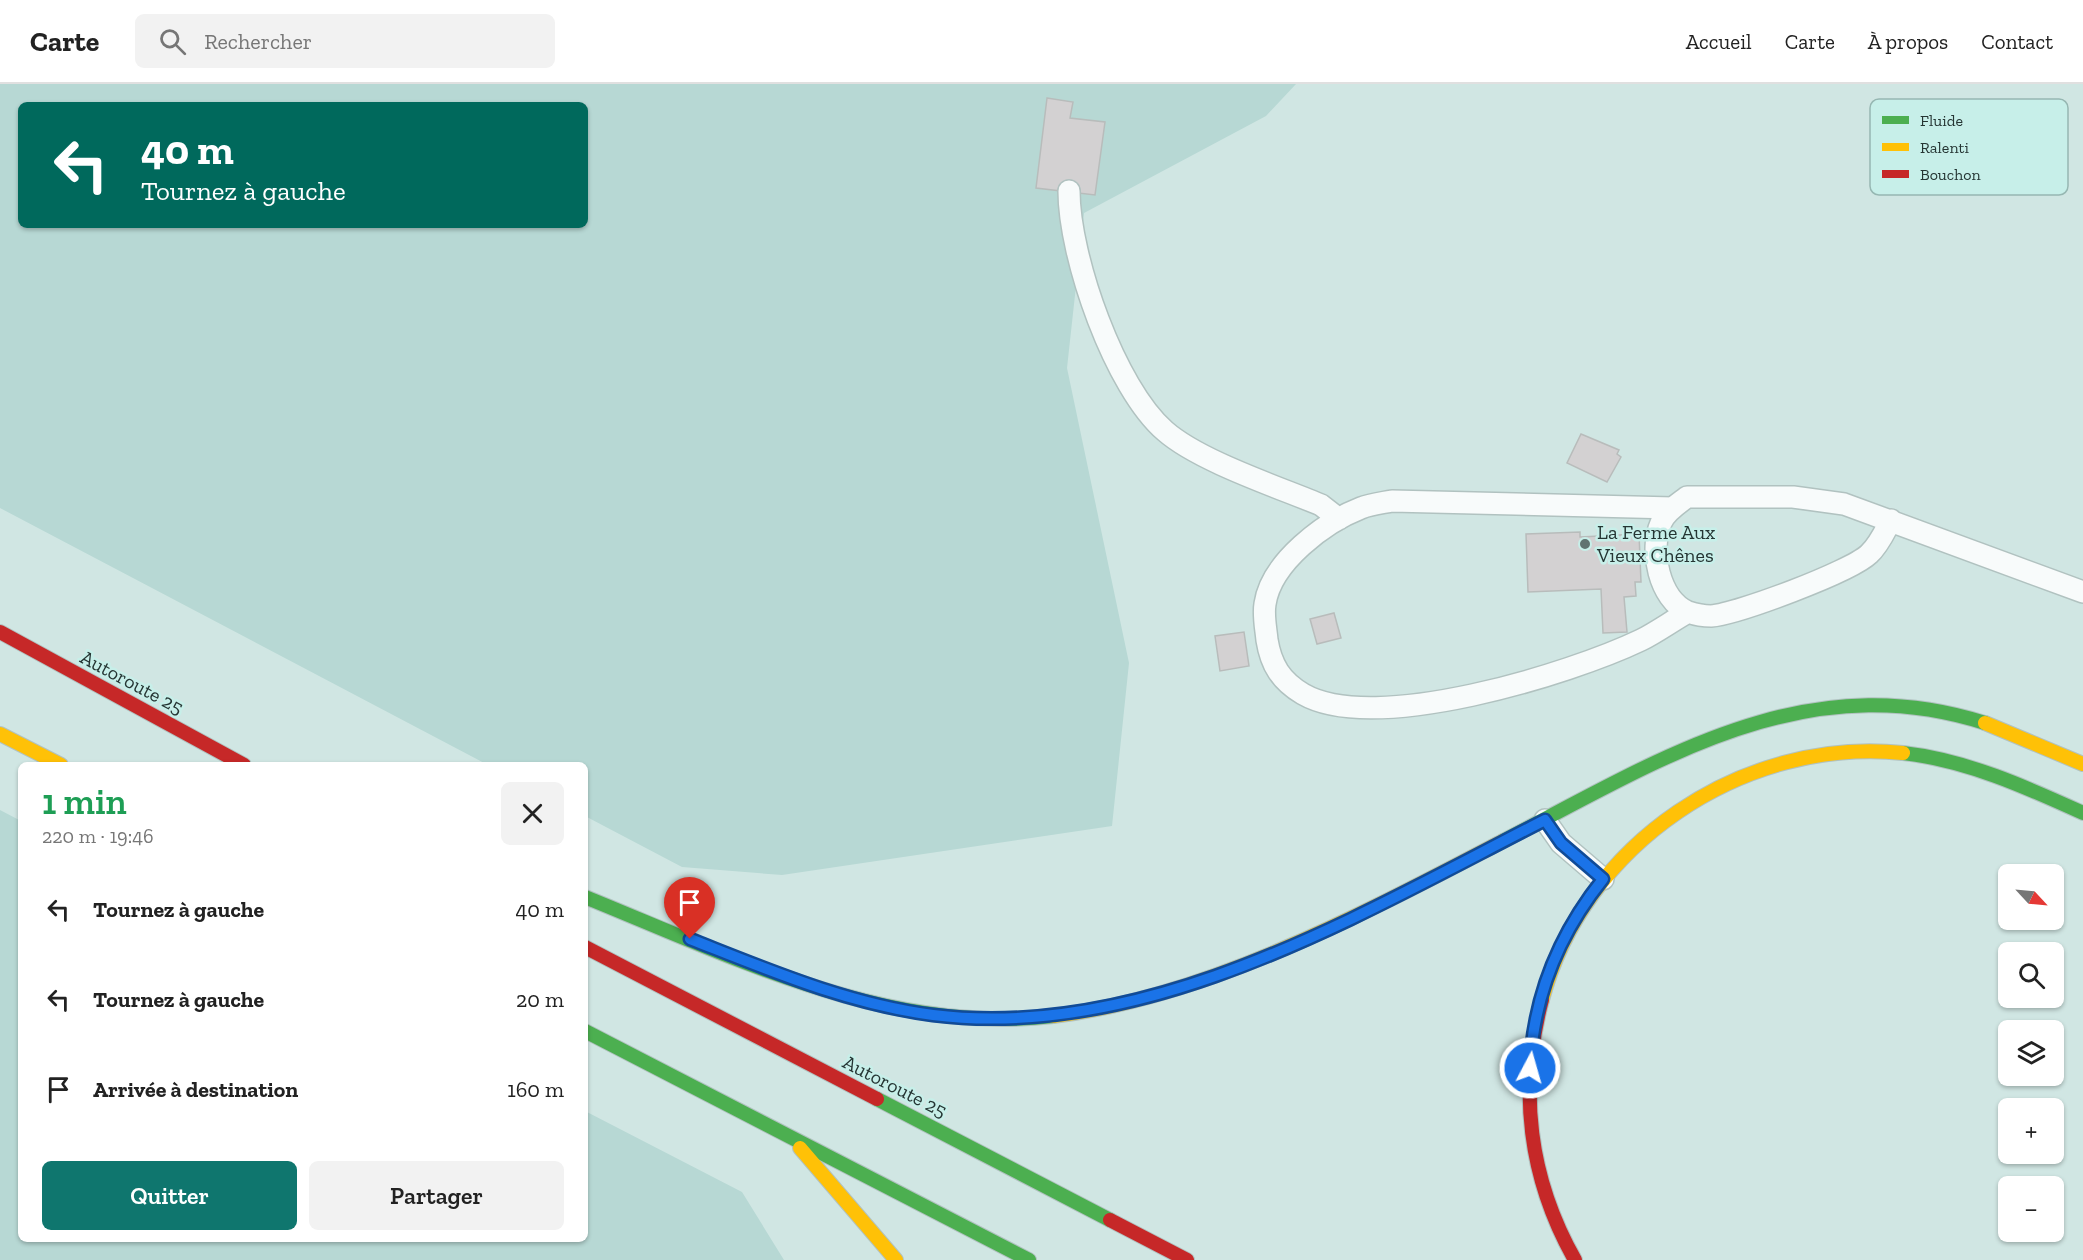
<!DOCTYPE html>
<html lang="fr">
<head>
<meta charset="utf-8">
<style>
	body { margin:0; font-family:"Zilla Slab",serif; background:#f2f2f2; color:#222; height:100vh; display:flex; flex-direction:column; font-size:22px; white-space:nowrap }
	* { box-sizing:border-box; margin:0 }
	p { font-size:20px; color:#767676 }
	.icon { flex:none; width:33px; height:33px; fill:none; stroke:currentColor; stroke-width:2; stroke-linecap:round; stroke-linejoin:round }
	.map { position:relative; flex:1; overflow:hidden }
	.drawer { position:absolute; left:18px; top:678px; width:570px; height:480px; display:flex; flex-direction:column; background:#fff; border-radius:9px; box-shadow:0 2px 4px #0004 }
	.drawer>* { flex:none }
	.guide { position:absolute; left:18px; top:18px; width:570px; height:126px; border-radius:9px; box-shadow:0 2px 4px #0004; background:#00695c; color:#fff; overflow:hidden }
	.needle { width:39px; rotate:116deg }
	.tools { position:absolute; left:1998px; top:780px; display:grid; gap:12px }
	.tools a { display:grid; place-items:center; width:66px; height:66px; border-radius:9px; background:#fff; box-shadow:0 2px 4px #0004; font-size:30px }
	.pin { position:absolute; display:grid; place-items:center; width:51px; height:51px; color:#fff; margin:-62px -26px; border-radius:50% 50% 50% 0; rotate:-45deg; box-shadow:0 0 6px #0007 }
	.pin .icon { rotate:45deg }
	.me { position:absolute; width:66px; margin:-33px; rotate:6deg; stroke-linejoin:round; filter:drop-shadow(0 0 4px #0008) }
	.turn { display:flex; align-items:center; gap:21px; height:126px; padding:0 24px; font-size:27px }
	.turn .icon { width:78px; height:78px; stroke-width:2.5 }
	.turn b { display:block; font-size:42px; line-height:51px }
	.round { display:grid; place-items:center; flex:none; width:63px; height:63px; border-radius:9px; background:#f2f2f2 }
	.head { display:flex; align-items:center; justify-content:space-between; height:102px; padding:0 24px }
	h1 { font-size:36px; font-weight:600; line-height:45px; color:#1e9e55 }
	.primary-button { display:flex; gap:12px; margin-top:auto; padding:12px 24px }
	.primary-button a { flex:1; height:69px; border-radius:9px; background:#0f766e; color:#fff; font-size:24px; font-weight:600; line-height:69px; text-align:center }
	.primary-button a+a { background:#f2f2f2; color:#222 }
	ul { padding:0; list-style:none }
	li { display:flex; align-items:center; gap:18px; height:90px; padding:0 24px }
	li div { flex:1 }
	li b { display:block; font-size:22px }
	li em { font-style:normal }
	header { display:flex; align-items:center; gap:36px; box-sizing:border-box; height:84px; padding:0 30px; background:#fff; border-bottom:2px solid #e0e0e0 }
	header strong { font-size:28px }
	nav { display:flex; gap:33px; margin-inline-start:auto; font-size:21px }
	.search { width:420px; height:54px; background:#f2f2f2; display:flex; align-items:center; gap:15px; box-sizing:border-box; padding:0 21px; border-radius:9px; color:#767676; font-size:22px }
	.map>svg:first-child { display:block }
</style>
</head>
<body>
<header>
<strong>Carte</strong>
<div class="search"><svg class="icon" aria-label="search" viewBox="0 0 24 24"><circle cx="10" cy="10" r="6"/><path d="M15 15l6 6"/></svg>Rechercher</div>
<nav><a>Accueil</a><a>Carte</a><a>À propos</a><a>Contact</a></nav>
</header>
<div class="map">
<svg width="2083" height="1176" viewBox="0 0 2083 1176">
	<rect width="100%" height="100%" fill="#d0e6e3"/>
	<path fill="#b7d8d4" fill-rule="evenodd" d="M 0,0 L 1296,0 L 1266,32 L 1084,129 L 1067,284 L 1129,579 L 1112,742 L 782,791 L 682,783 L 585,732 L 585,681 L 488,681 L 0,424 ZM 21,21 L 585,21 L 585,141 L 21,141 Z
		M 0,726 L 21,737 L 21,1155 L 585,1155 L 585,1027 L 742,1108 L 784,1176 L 0,1176 Z"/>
	<path fill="#d3d1d2" stroke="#b8bcbb" stroke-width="1.5" d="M 1047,14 L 1073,18 L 1070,34 L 1105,38 L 1095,111 L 1036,104 Z
		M 1581,350 L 1619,366 L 1617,370 L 1621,373 L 1607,398 L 1567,379 Z
		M 1580,448 L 1580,453 L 1639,450 L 1641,498 L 1635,498 L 1636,512 L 1624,513 L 1627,548 L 1603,549 L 1601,505 L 1528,508 L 1526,450 Z
		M 1334,529 L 1341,554 L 1317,560 L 1310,535 Z
		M 1244,548 L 1249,582 L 1220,587 L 1215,552 Z"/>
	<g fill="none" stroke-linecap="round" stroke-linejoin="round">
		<defs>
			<path id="lane" d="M 1069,107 C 1069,173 1115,304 1165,347 C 1199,377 1278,403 1321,421 L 1339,435
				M 1673,424 L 1392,417 C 1382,419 1371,420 1361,424 C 1325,438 1271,478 1265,520 C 1263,532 1266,545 1267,556 C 1271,581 1281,597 1303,610 C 1374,651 1570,590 1641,556 C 1657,548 1672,537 1688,528
				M 1891,436 C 1885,447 1879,461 1869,470 C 1850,488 1737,530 1711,532 C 1705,532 1694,530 1688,528 C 1659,515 1649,466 1661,439 C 1665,428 1678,420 1687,413 L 1793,413 L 1844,420 L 2083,508
				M 1545,736 L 1561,759 L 1603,795"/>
			<path id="fast" d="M 1903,669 C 1966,676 2026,703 2083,729
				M 1503,757 C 1658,677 1803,581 1985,639
				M 585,813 C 731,872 890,952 1053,932
				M 585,947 L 1029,1176
				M 877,1015 L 1110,1136"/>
			<path id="slow" d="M 1985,639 L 2083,680
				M 0,650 L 61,681
				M 1542,916 C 1583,760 1744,652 1903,669
				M 1053,932 C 1206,914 1367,828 1503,757
				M 800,1064 L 896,1176"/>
			<path id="jam" d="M 0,548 L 244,681
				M 585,863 L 877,1015
				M 1542,916 C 1518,1006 1529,1095 1575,1176
				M 1110,1136 L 1187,1176"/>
		</defs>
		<use href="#lane" stroke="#b1c2c0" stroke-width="24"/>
		<use href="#fast" stroke="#b1c2c0" stroke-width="16"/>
		<use href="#slow" stroke="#b1c2c0" stroke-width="16"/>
		<use href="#jam" stroke="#b1c2c0" stroke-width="16"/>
		<use href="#lane" stroke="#f8fbfb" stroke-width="21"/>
		<use href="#fast" stroke="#4caf50" stroke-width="14"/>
		<use href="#slow" stroke="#ffc107" stroke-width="14"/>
		<use href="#jam" stroke="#c62828" stroke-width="14"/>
	</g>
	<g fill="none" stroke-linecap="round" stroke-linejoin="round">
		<defs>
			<path id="route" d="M 690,855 C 769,886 848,920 933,931 C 1149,958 1360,830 1545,736 L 1561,759 L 1603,795 C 1559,850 1533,914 1530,984"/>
		</defs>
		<use href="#route" stroke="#114b97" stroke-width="15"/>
		<use href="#route" stroke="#1a73e8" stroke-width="10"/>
	</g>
	<circle fill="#617371" stroke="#c7efe9" stroke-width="2" cx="1585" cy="460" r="6"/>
	<g text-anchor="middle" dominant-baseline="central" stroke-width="5" stroke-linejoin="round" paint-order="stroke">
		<g font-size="20" fill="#253533" stroke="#c7efe9" text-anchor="start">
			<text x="1597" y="448">La Ferme Aux<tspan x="1597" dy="23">Vieux Chênes</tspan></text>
		</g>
		<g font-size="20" fill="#253533" stroke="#c7efe9">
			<text transform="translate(132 598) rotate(28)">Autoroute 25</text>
			<text transform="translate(895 1002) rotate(27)">Autoroute 25</text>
		</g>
	</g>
	<rect x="1870" y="15" width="198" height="96" rx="9" fill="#c7efe9" stroke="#96b7b2" stroke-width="1.5"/>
	<rect x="1882" y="32" width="27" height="8" fill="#4caf50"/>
	<rect x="1882" y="59" width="27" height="8" fill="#ffc107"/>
	<rect x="1882" y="86" width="27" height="8" fill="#c62828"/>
	<g font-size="16" fill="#253533">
		<text x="1920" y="42">Fluide</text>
		<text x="1920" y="69">Ralenti</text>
		<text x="1920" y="96">Bouchon</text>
	</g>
</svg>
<div class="tools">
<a><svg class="needle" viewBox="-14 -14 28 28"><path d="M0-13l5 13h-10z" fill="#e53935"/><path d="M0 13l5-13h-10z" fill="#767676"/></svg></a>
<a><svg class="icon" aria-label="search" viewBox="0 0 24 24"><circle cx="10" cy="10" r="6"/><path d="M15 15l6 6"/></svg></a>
<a><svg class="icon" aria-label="layers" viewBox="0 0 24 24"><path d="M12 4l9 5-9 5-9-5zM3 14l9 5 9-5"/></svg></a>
<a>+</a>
<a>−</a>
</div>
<div class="pin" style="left:690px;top:855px;background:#d93025"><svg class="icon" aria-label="arrive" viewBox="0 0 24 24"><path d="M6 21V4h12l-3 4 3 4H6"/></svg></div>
<svg class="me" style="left:1530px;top:984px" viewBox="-20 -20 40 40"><circle r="17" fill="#1a73e8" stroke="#fff" stroke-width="3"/><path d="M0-11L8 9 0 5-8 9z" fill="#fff"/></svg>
<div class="guide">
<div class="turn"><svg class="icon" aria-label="left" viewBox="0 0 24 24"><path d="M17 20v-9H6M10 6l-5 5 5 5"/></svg><div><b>40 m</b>Tournez à gauche</div></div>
</div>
<section class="drawer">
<div class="head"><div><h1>1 min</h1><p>220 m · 19:46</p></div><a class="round"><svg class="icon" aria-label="close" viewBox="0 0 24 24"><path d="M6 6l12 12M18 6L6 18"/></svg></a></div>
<ul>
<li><svg class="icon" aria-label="left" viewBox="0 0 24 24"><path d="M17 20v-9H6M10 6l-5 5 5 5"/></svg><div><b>Tournez à gauche</b></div><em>40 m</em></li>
<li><svg class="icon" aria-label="left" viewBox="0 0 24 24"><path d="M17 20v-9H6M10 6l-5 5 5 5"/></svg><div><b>Tournez à gauche</b></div><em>20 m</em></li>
<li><svg class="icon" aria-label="arrive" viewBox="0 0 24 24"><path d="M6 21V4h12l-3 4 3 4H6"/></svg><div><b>Arrivée à destination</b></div><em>160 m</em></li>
</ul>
<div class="primary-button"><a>Quitter</a><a>Partager</a></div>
</section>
</div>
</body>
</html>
